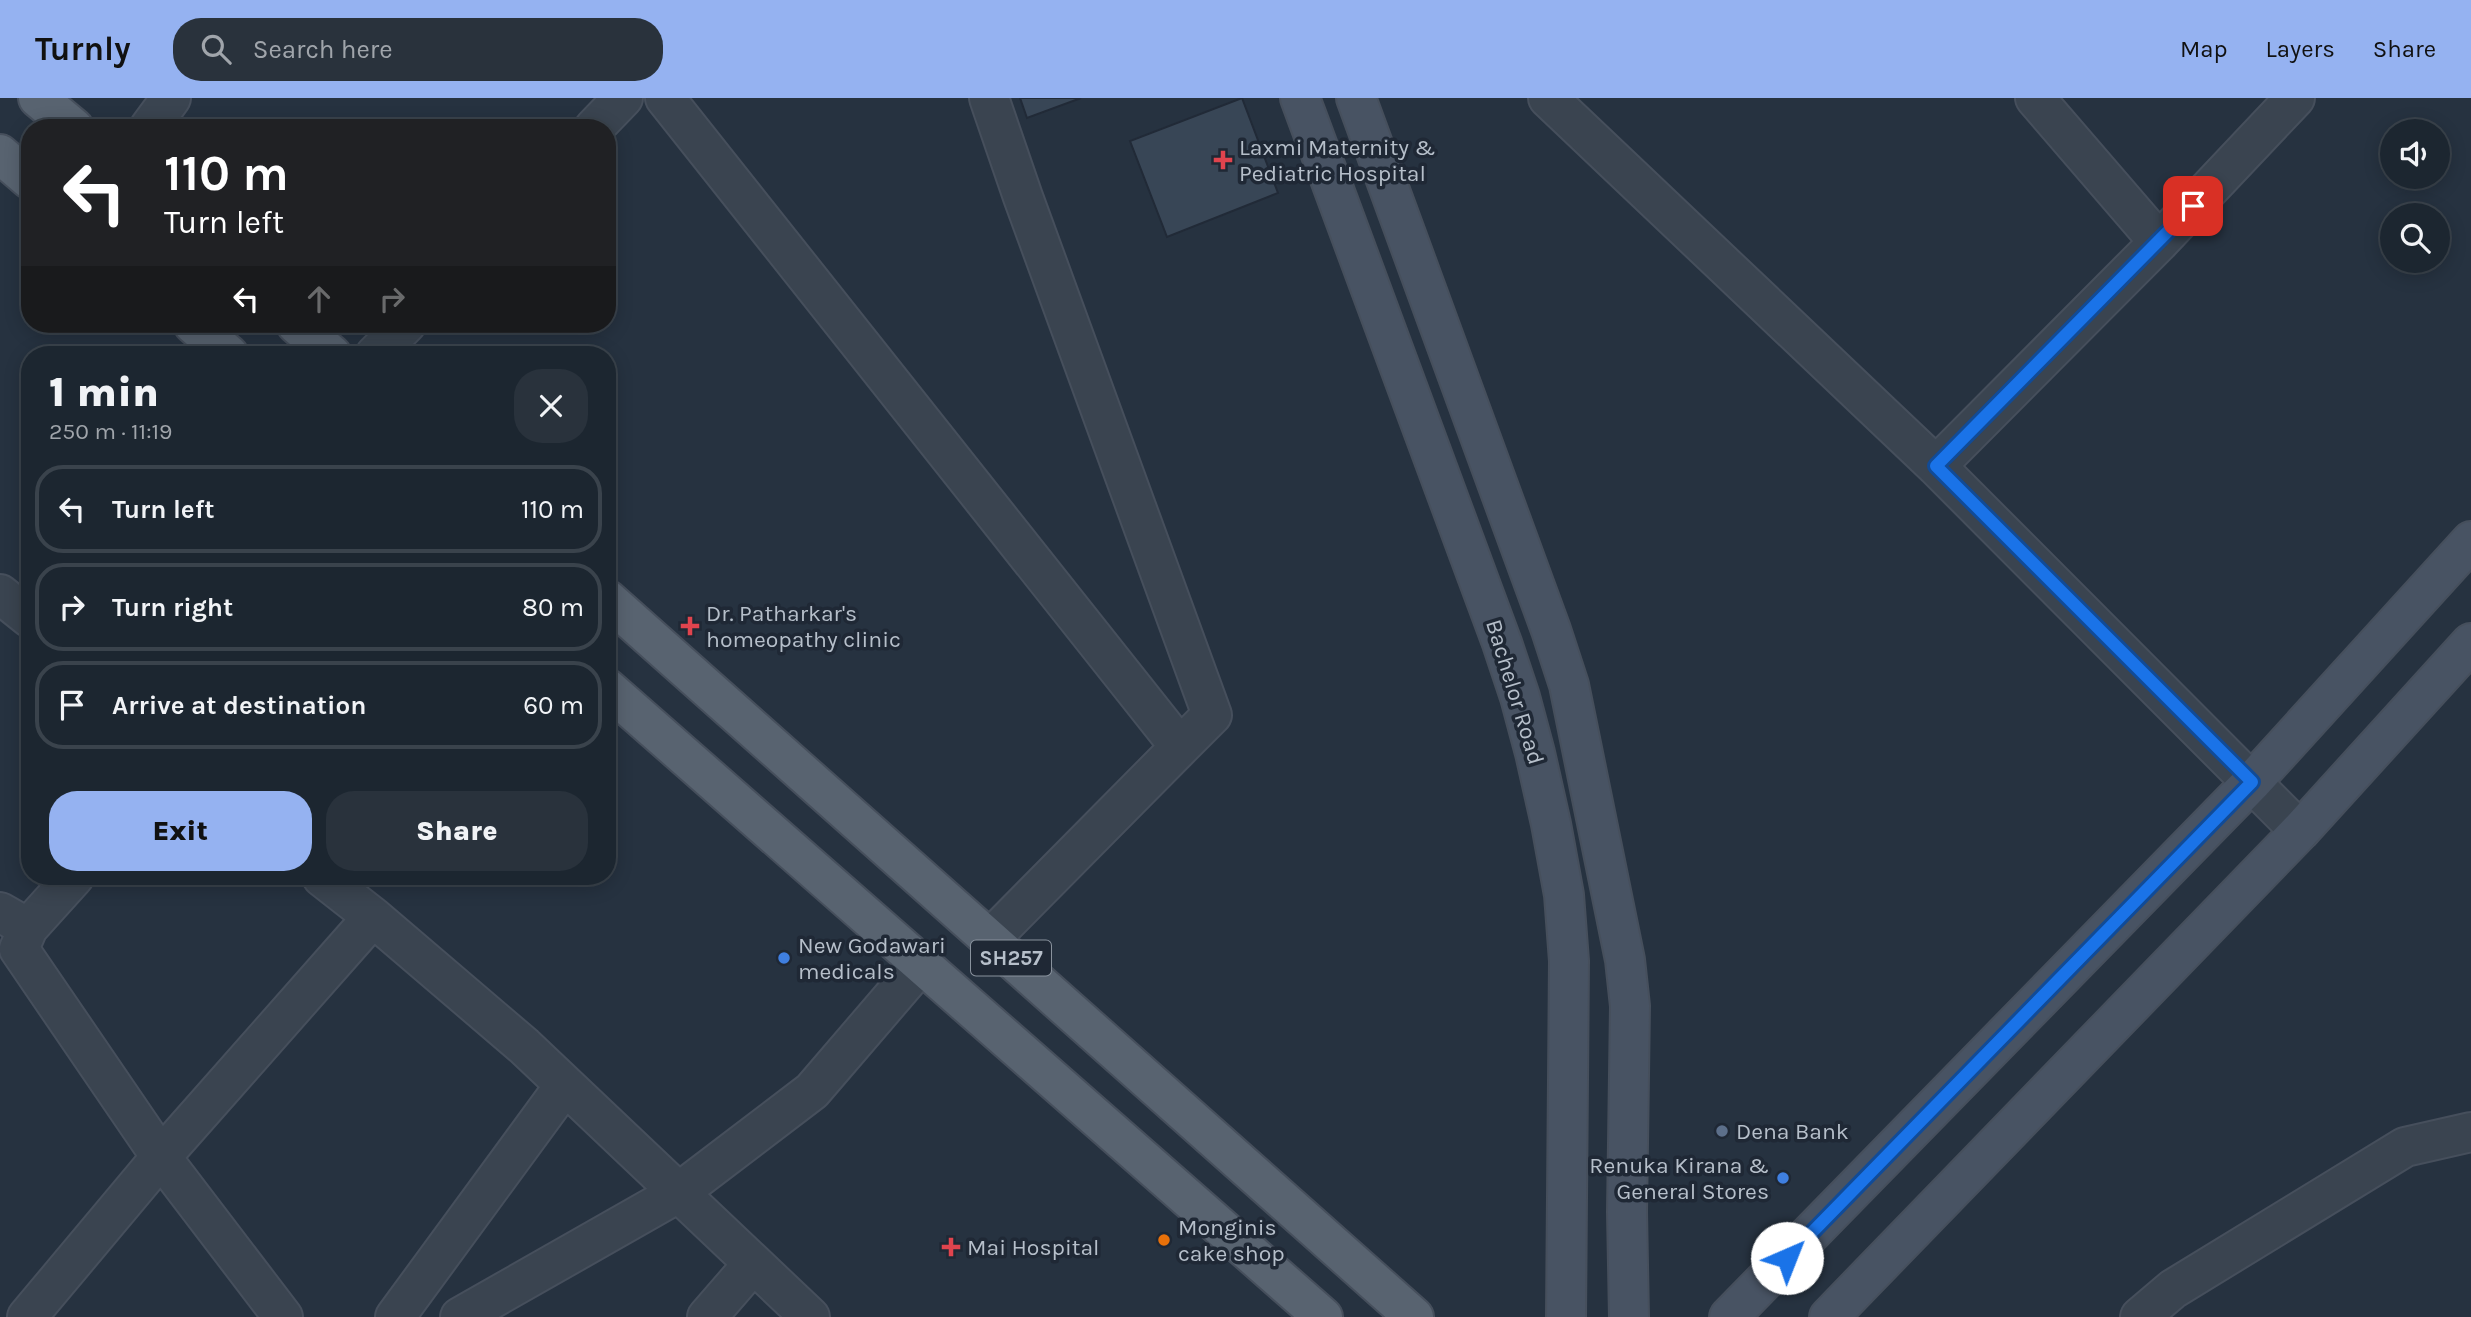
<!DOCTYPE html>
<html lang="en">
<head>
<meta charset="utf-8">
<style>
	body { margin:0; font-family:Karla,sans-serif; background:#29323c; color:#f1f3f6; height:100vh; display:flex; flex-direction:column; font-size:26px; white-space:nowrap }
	* { box-sizing:border-box; margin:0 }
	p { font-size:23px; color:#a0a5ab }
	.icon { flex:none; width:38px; height:38px; fill:none; stroke:currentColor; stroke-width:2; stroke-linecap:round; stroke-linejoin:round }
	.map { position:relative; flex:1; overflow:hidden }
	.details { position:absolute; left:21px; top:248px; width:595px; height:539px; display:flex; flex-direction:column; background:#1c2630; border-radius:28px; box-shadow:0 4px 18px #0003,0 0 0 2px #3a434c }
	.details>* { flex:none }
	.banner { position:absolute; left:21px; top:21px; width:595px; height:214px; border-radius:28px; box-shadow:0 4px 18px #0003,0 0 0 2px #3a434c; background:#202124; color:#fff; overflow:hidden }
	.buttons { position:absolute; left:2380px; top:21px; display:grid; gap:14px }
	.buttons a { display:grid; place-items:center; width:70px; height:70px; border-radius:50%; background:#1c2630; box-shadow:0 4px 18px #0003,0 0 0 2px #3a434c; font-size:35px }
	.pin { position:absolute; display:grid; place-items:center; width:60px; height:60px; color:#fff; margin:-30px; border-radius:14px; box-shadow:0 4px 10px #0006 }
	.me { position:absolute; width:77px; margin:-38px; rotate:44deg; stroke-linejoin:round; filter:drop-shadow(0 0 5px #0008) }
	.turn { display:flex; align-items:center; gap:24px; height:147px; padding:0 28px; font-size:32px }
	.turn .icon { width:91px; height:91px; stroke-width:2.5 }
	.turn b { display:block; font-size:49px; line-height:60px }
	.lanes { display:flex; align-items:center; height:66px; padding:0 28px; background:#0003; justify-content:center; gap:35px; direction:ltr }
	.lanes .off { opacity:.35 }
	.round { display:grid; place-items:center; flex:none; width:74px; height:74px; border-radius:28px; background:#29323c }
	.summary { display:flex; align-items:center; justify-content:space-between; height:119px; padding:0 28px }
	h1 { font-size:42px; font-weight:800; line-height:52px }
	.primary-button { display:flex; gap:14px; margin-top:auto; padding:14px 28px }
	.primary-button a { flex:1; height:80px; border-radius:28px; background:#95b2f1; color:#111; font-size:28px; font-weight:800; line-height:80px; text-align:center }
	.primary-button a+a { background:#29323c; color:#f1f3f6 }
	ul { padding:0; list-style:none }
	li { display:flex; align-items:center; gap:21px; height:88px; margin:0 14px 10px; padding:0 14px; border:4px solid #3a434c; border-radius:28px }
	li div { flex:1 }
	li b { display:block; font-size:26px }
	li em { font-style:normal }
	header { display:flex; align-items:center; gap:42px; box-sizing:border-box; height:98px; padding:0 35px; background:#95b2f1; color:#111 }
	header strong { font-size:33px }
	nav { display:flex; gap:38px; margin-inline-start:auto; font-size:24px }
	.search { width:490px; height:63px; background:#29323c; display:flex; align-items:center; gap:18px; box-sizing:border-box; padding:0 24px; border-radius:28px; color:#a0a5ab; font-size:26px }
	.map>svg:first-child { display:block }
</style>
</head>
<body>
<header>
<strong>Turnly</strong>
<div class="search"><svg class="icon" aria-label="search" viewBox="0 0 24 24"><circle cx="10" cy="10" r="6"/><path d="M15 15l6 6"/></svg>Search here</div>
<nav><a>Map</a><a>Layers</a><a>Share</a></nav>
</header>
<div class="map">
<svg width="2471" height="1219" viewBox="0 0 2471 1219">
	<rect width="100%" height="100%" fill="#263240"/>
	<path fill="#384656" stroke="#212a37" stroke-width="2" d="M 1020,0 L 1081,0 L 1027,20 Z
		M 1242,0 L 1278,95 L 1167,139 L 1130,43 Z"/>
	<g fill="none" stroke-linecap="round" stroke-linejoin="round">
		<defs>
			<path id="street" d="M 665,0 L 1180,649 L 1212,617 L 1023,99 L 989,0
				M 1548,0 L 1936,368 L 2300,733
				M 2035,0 L 2159,144
				M 149,30 L 171,0
				M 594,30 L 623,0
				M 375,257 L 406,226
				M 1936,368 L 2159,144 L 2295,0
				M 0,496 L 30,520
				M 322,779 L 373,819 L 524,948 L 810,1219
				M 0,814 L 28,830 L 74,779
				M 28,830 L 19,851 L 161,1059 L 283,1219
				M 990,841 L 1180,649
				M 27,1219 L 161,1059 L 373,819
				M 395,1219 L 565,987
				M 460,1219 L 678,1095 L 812,993 L 921,866
				M 707,1219 L 753,1166
				M 2140,1219 L 2173,1191 L 2405,1049 L 2471,1034"/>
			<path id="secondary" d="M 1300,0 L 1502,545 L 1520,599 L 1535,655 L 1551,726 L 1564,797 L 1569,863 L 1566,1219
				M 1356,0 L 1551,532 L 1569,587 L 1625,862 L 1630,908 L 1627,1114 L 1629,1219
				M 1729,1219 L 2252,684 L 2471,443
				M 1829,1219 L 2300,733 L 2471,545"/>
			<path id="primary" d="M 38,0 L 74,30
				M 0,56 L 30,82
				M 193,226 L 229,257
				M 296,226 L 332,257
				M 607,501 L 1414,1219
				M 607,590 L 1323,1219"/>
		</defs>
		<use href="#street" stroke="#464f5c" stroke-width="42"/>
		<use href="#secondary" stroke="#464f5c" stroke-width="42"/>
		<use href="#primary" stroke="#464f5c" stroke-width="42"/>
		<use href="#street" stroke="#3a4450" stroke-width="38"/>
		<use href="#secondary" stroke="#485363" stroke-width="38"/>
		<use href="#primary" stroke="#586370" stroke-width="38"/>
	</g>
	<g fill="none" stroke-linecap="round" stroke-linejoin="round">
		<defs>
			<path id="route" d="M 1787,1160 L 2252,684 L 1936,368 L 2193,108"/>
		</defs>
		<use href="#route" stroke="#114b97" stroke-width="18"/>
		<use href="#route" stroke="#1a73e8" stroke-width="12"/>
	</g>
	<g fill="#e0444e" stroke="#1f2835" stroke-width="2.5">
		<path d="M1219.5 51.5h7v7h7v7h-7v7h-7v-7h-7v-7h7z"/>
		<path d="M686.5 517.5h7v7h7v7h-7v7h-7v-7h-7v-7h7z"/>
		<path d="M947.5 1138.5h7v7h7v7h-7v7h-7v-7h-7v-7h7z"/>
	</g>
	<g fill="#3f7fe0" stroke="#1f2835" stroke-width="2.5">
		<circle cx="784" cy="860" r="7"/>
		<circle cx="1783" cy="1080" r="7"/>
	</g>
	<circle fill="#5c6f8a" stroke="#1f2835" stroke-width="2.5" cx="1722" cy="1033" r="7"/>
	<circle fill="#e8710a" stroke="#1f2835" stroke-width="2.5" cx="1164" cy="1142" r="7"/>
	<g text-anchor="middle" dominant-baseline="central" stroke-width="7" stroke-linejoin="round" paint-order="stroke">
		<rect fill="#1f2835" stroke="#89929d" stroke-width="2" x="971" y="842.5" width="80" height="35" rx="5"/>
		<g font-size="21" font-weight="bold" fill="#b6bfca">
			<text x="1011" y="860">SH257</text>
		</g>
		<g font-size="23" fill="#b6bfca" stroke="#1f2835" text-anchor="start">
			<text x="1239" y="49">Laxmi Maternity &amp;<tspan x="1239" dy="26">Pediatric Hospital</tspan></text>
			<text x="706" y="515">Dr. Patharkar's<tspan x="706" dy="26">homeopathy clinic</tspan></text>
			<text x="798" y="847">New Godawari<tspan x="798" dy="26">medicals</tspan></text>
			<text x="1736" y="1033">Dena Bank</text>
			<text x="1769" y="1067" text-anchor="end">Renuka Kirana &amp;<tspan x="1769" dy="26">General Stores</tspan></text>
			<text x="1178" y="1129">Monginis<tspan x="1178" dy="26">cake shop</tspan></text>
			<text x="967" y="1149">Mai Hospital</text>
		</g>
		<g font-size="23" fill="#b6bfca" stroke="#1f2835">
			<text transform="translate(1515 594) rotate(73)">Bachelor Road</text>
		</g>
	</g>
</svg>
<div class="buttons">
<a><svg class="icon" aria-label="sound" viewBox="0 0 24 24"><path d="M4 9h4l5-4v14l-5-4H4zM17 9q2 3 0 6"/></svg></a>
<a><svg class="icon" aria-label="search" viewBox="0 0 24 24"><circle cx="10" cy="10" r="6"/><path d="M15 15l6 6"/></svg></a>
</div>
<div class="pin" style="left:2193px;top:108px;background:#d93025"><svg class="icon" aria-label="arrive" viewBox="0 0 24 24"><path d="M6 21V4h12l-3 4 3 4H6"/></svg></div>
<svg class="me" style="left:1787px;top:1160px" viewBox="-20 -20 40 40"><circle r="19" fill="#fff"/><path d="M0-13L10 11 0 6-10 11z" fill="#1a73e8"/></svg>
<div class="banner">
<div class="turn"><svg class="icon" aria-label="left" viewBox="0 0 24 24"><path d="M17 20v-9H6M10 6l-5 5 5 5"/></svg><div><b>110 m</b>Turn left</div></div>
<div class="lanes"><svg class="icon" aria-label="left" viewBox="0 0 24 24"><path d="M17 20v-9H6M10 6l-5 5 5 5"/></svg><svg class="icon off" aria-label="ahead" viewBox="0 0 24 24"><path d="M12 20V5M6 11l6-6 6 6"/></svg><svg class="icon off" aria-label="right" viewBox="0 0 24 24"><path d="M7 20v-9h11M14 6l5 5-5 5"/></svg></div>
</div>
<section class="details">
<div class="summary"><div><h1>1 min</h1><p>250 m · 11:19</p></div><a class="round"><svg class="icon" aria-label="close" viewBox="0 0 24 24"><path d="M6 6l12 12M18 6L6 18"/></svg></a></div>
<ul>
<li><svg class="icon" aria-label="left" viewBox="0 0 24 24"><path d="M17 20v-9H6M10 6l-5 5 5 5"/></svg><div><b>Turn left</b></div><em>110 m</em></li>
<li><svg class="icon" aria-label="right" viewBox="0 0 24 24"><path d="M7 20v-9h11M14 6l5 5-5 5"/></svg><div><b>Turn right</b></div><em>80 m</em></li>
<li><svg class="icon" aria-label="arrive" viewBox="0 0 24 24"><path d="M6 21V4h12l-3 4 3 4H6"/></svg><div><b>Arrive at destination</b></div><em>60 m</em></li>
</ul>
<div class="primary-button"><a>Exit</a><a>Share</a></div>
</section>
</div>
</body>
</html>
